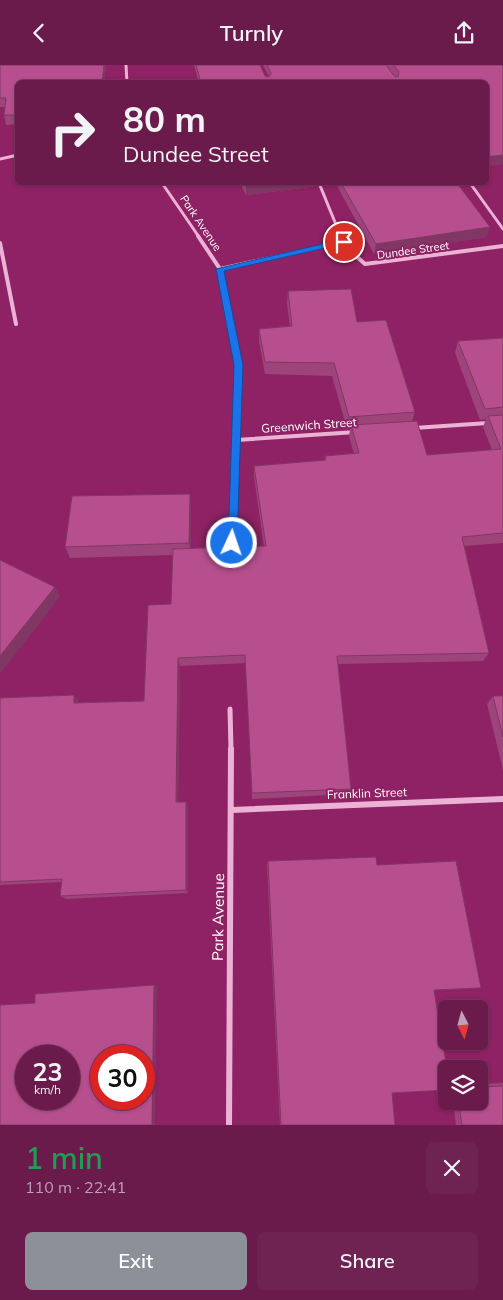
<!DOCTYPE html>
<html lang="en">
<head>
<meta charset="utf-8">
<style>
	body { margin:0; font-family:Mulish,sans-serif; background:#6f2352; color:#f1f3f6; height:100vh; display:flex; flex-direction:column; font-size:19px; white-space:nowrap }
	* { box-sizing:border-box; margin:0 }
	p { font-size:16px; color:#bea1b5 }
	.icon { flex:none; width:28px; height:28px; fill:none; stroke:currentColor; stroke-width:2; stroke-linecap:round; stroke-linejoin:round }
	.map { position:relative; height:1060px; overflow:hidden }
	.drawer { display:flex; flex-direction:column; background:#6a1a4b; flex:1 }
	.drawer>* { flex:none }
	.guide { position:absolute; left:15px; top:15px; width:474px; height:105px; border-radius:8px; box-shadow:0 1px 4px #0004,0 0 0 1px #7d3863; background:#6a1a4b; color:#f1f3f6; overflow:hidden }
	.needle { width:32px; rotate:174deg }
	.tools { position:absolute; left:438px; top:935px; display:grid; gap:10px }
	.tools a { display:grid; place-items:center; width:50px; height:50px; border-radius:8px; background:#6a1a4b; box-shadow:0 1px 4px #0004,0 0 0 1px #7d3863; font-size:25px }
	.speed { position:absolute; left:15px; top:980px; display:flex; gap:10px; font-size:25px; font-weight:700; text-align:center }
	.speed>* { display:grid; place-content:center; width:65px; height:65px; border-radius:50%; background:#6a1a4b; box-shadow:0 1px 4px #0004,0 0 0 1px #7d3863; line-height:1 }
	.speed small { font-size:12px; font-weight:400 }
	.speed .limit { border:8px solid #d22; background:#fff; color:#111 }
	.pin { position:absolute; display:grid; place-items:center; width:42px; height:42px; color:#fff; margin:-21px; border:2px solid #fff; border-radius:50%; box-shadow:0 1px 5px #0007 }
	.me { position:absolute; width:55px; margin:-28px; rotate:3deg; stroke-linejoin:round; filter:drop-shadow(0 0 4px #0008) }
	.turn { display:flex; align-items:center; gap:18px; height:105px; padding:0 25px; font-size:22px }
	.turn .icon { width:65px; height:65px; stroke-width:2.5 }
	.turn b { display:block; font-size:35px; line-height:42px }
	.round { display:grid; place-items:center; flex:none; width:52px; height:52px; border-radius:8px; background:#6f2352 }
	.head { display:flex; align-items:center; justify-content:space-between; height:85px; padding:0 25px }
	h1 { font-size:30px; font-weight:600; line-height:38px; color:#1e9e55 }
	.cta { display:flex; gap:10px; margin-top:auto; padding:10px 25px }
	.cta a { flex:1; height:58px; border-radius:8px; background:#8c9099; color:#fff; font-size:20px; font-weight:600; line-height:58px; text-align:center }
	.cta a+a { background:#6f2352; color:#f1f3f6 }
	header { display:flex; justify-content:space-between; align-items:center; height:65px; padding:0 25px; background:#6a1a4b; font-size:22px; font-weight:600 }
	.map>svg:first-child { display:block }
</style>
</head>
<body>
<header><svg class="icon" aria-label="back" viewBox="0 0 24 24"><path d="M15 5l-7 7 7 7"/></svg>Turnly<svg class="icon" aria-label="share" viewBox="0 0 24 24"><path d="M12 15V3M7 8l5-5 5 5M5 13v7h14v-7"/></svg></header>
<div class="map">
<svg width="503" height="1060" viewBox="0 0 503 1060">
	<rect width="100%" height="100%" fill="#8e2264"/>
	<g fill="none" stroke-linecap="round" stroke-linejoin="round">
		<path stroke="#ecb2d6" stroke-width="3" d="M 126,0 L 127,18
			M 0,94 L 18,90
			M 162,118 L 199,172
			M 319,118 L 341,172
			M 470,118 L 503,164"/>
		<path stroke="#ecb2d6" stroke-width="4" d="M 198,171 L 220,204 L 239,300 L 235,395
			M 340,171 L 348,184 L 365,199 L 503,181
			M 0,178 L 16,259
			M 220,204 L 344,177
			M 414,363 L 503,357
			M 236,375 L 356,367"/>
		<path stroke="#ecb2d6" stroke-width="5" d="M 232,478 L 235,394
			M 230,644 L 231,685"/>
		<path stroke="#ecb2d6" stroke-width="6" d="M 232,745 L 503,734
			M 229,1060 L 231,684"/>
	</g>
	<path fill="#9d447b" d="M 0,0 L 106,0 L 104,18 L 18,18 L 18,59 L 6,60 L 4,50 L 5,42 L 0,42 Z
		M 194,0 L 260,0 L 265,11 L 269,12 L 263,0 L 386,0 L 394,11 L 386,0 L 503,0 L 503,99 L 486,101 L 486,18 L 199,18 Z
		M 240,118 L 317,118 L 317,121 L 246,130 Z
		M 321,118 L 457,118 L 487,172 L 374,189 L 336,119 L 324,120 Z
		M 288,226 L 357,257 L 415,347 L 412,356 L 427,390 L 492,385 L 483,362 L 486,354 L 480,355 L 455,288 L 458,276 L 502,273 L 503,271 L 503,478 L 464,481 L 489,588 L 483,596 L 338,599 L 351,724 L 348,729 L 252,734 L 246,598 L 180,601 L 178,737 L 188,742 L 188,828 L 66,834 L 60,831 L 62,817 L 0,820 L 0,633 L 74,630 L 79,638 L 144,636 L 171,539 L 173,490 L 70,493 L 65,482 L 191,441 L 191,483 L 264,481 L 254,412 L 254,401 L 324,395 L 325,391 L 354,389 L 349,371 L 350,364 L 347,364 L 332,311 L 265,309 L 259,276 L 259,264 L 290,262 L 287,239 Z
		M 493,631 L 503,631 L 503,705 L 487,639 Z
		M 268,796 L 377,800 L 434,925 L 392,1028 L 395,1060 L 280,1060 L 267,800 Z
		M 503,1018 L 503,1060 L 456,1060 L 453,1036 L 479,1036 L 479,1019 Z"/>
	<path fill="#803764" d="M 104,0 L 106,0 L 104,18 L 102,18 Z
		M 503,90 L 503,99 L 486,101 L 486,92 Z
		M 271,118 L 317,118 L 317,121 L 246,130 L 246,121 Z
		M 324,118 L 336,118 L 336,119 L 324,120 Z
		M 490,162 L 487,172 L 374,189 L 376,179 Z
		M 190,429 L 191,441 L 191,490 L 189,478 Z
		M 55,522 L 60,532 L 0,609 L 0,591 Z
		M 178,593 L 180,601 L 178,742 L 176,737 Z
		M 74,630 L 79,638 L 78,646 L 74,638 Z
		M 186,737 L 188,742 L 188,828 L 186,825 Z
		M 154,920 L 157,920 L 155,1060 L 152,1060 Z"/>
	<path fill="#b74f8f" stroke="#803764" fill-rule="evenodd" d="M 0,0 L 104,0 L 102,18 L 18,18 L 18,50 L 4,50 L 6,33 L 0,33 Z
		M 196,0 L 260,0 L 265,11 L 269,12 L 271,8 L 267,0 L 386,0 L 394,11 L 398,12 L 399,7 L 394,0 L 503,0 L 503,90 L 486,92 L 486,18 L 201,18 Z
		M 244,118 L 271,118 L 246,121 Z
		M 341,118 L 457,118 L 490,162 L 376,179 Z
		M 351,224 L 357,257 L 386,255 L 415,347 L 349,352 L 334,298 L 265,297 L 259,264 L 292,261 L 288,226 Z
		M 503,273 L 503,342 L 485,344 L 458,276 Z
		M 503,350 L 503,468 L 462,472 L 489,588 L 337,591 L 351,724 L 252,728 L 245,590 L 178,593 L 176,737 L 186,737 L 186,825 L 60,831 L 62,814 L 0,817 L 0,633 L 74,630 L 74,638 L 144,636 L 148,540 L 171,539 L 173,484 L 266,481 L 254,401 L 326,395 L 325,391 L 359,388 L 351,360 L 417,356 L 427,390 L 501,384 L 488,351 Z
		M 190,429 L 189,478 L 65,482 L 72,431 Z
		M 0,495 L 55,522 L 0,591 Z
		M 493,631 L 503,631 L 503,672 Z
		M 376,792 L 377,800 L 456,796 L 481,923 L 434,925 L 447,1004 L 446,1004 L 446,1025 L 392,1028 L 395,1060 L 281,1060 L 268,796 Z
		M 154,920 L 152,1060 L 0,1060 L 0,940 L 35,938 L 35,929 ZM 26,991 L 69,991 L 69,1034 L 26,1034 ZM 101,991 L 144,991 L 144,1034 L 101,1034 Z
		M 503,1021 L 503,1060 L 462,1060 L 458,1036 L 479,1036 L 479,1022 Z"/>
	<path fill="#1a73e8" stroke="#114b97" d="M 344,174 L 348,177 L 347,178 L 224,206 L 243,300 L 237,478 L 236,481 L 228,481 L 234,300 L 216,204 Z"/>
	<g text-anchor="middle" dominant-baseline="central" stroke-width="4" stroke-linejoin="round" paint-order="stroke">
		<g font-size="11" fill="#fff" stroke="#8e2264">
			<text transform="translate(201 158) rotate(56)">Park Avenue</text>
			<text transform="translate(413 185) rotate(-8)">Dundee Street</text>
		</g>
		<g font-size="12" fill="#fff" stroke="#8e2264">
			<text transform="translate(309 360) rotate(-4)">Greenwich Street</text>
			<text transform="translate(367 728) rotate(-2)">Franklin Street</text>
		</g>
		<g font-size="15" fill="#fff" stroke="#8e2264">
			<text transform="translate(218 852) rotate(-89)">Park Avenue</text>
		</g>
	</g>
</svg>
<div class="tools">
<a><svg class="needle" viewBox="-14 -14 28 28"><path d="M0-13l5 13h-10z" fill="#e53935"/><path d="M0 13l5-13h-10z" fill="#bea1b5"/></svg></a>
<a><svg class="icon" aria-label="layers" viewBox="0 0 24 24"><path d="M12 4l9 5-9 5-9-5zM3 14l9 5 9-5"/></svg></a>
</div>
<div class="speed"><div>23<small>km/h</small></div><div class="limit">30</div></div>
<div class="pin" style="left:344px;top:177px;background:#d93025"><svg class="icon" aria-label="arrive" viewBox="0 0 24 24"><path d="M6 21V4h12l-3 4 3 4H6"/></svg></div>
<svg class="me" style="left:232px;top:478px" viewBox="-20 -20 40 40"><circle r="17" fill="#1a73e8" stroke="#fff" stroke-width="3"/><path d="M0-11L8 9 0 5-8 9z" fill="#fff"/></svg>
<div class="guide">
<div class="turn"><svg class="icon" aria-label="right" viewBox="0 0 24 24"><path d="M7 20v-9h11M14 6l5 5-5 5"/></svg><div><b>80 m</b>Dundee Street</div></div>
</div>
</div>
<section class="drawer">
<div class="head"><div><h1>1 min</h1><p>110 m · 22:41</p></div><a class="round"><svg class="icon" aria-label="close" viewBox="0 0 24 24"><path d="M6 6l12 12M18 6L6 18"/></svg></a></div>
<div class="cta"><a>Exit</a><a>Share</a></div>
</section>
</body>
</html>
